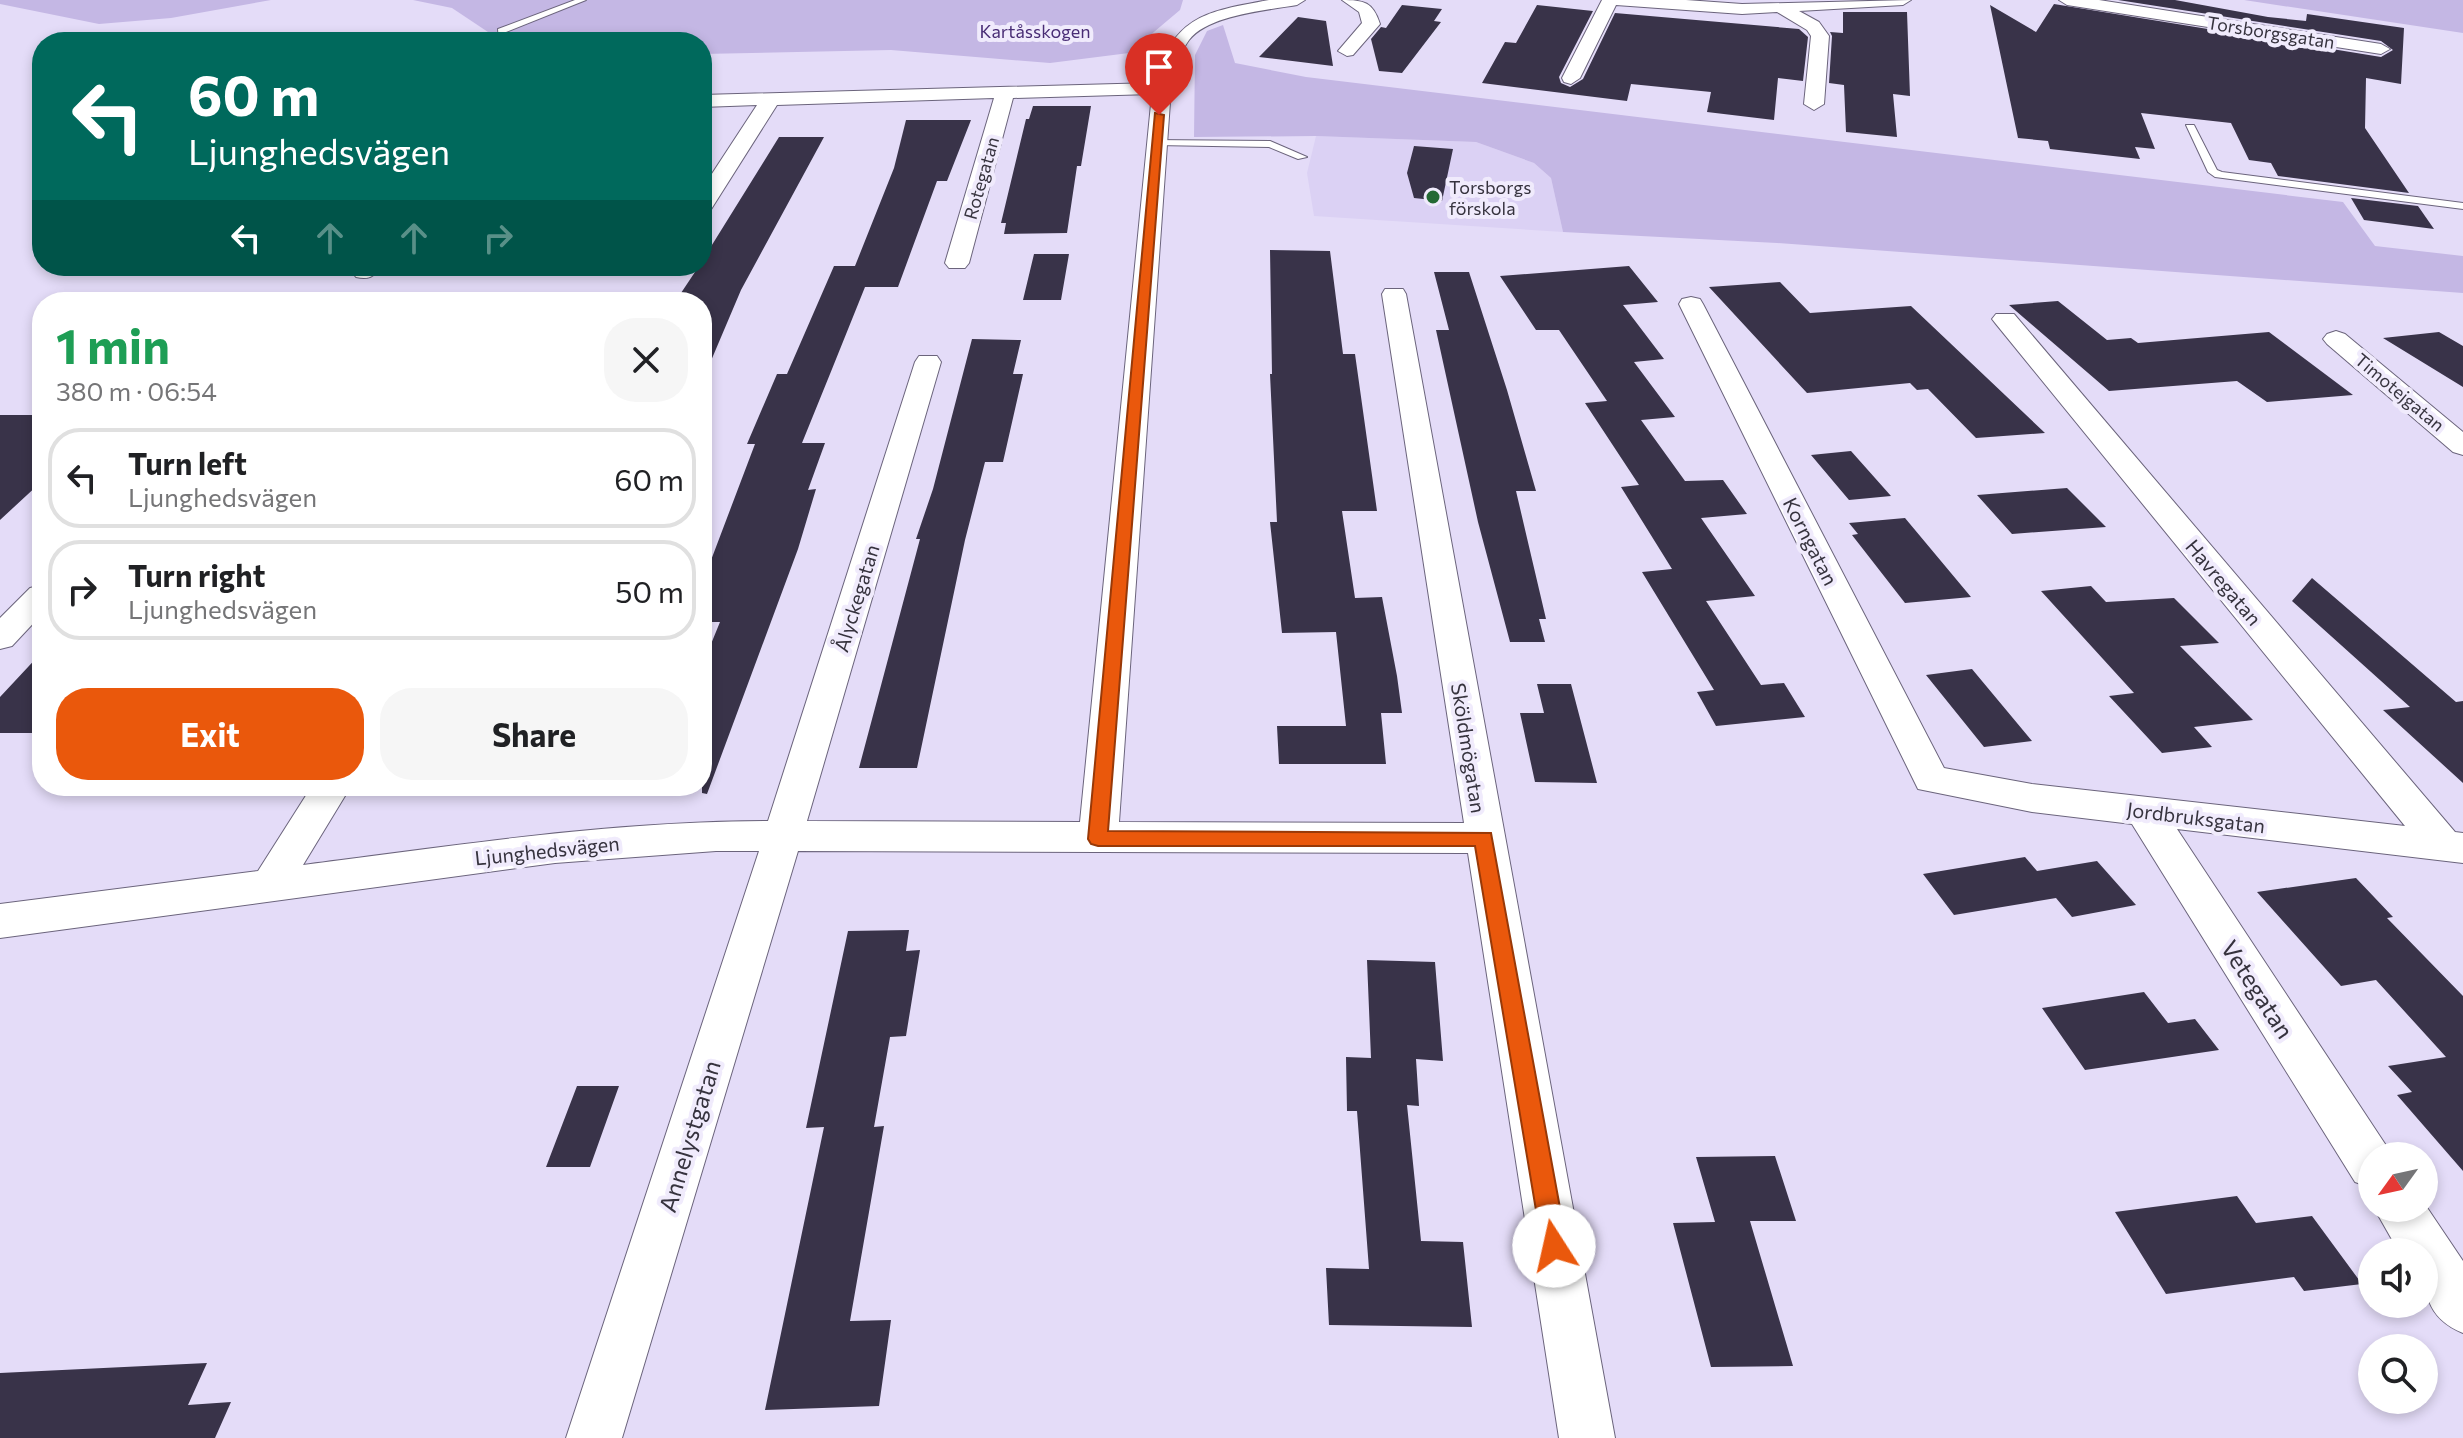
<!DOCTYPE html>
<html lang="en">
<head>
<meta charset="utf-8">
<style>
	body { margin:0; font-family:Commissioner,sans-serif; background:#f6f6f6; color:#202124; height:100vh; display:flex; flex-direction:column; font-size:30px; white-space:nowrap }
	* { box-sizing:border-box; margin:0 }
	p { font-size:26px; color:#757577 }
	.icon { flex:none; width:44px; height:44px; fill:none; stroke:currentColor; stroke-width:2; stroke-linecap:round; stroke-linejoin:round }
	.map { position:relative; flex:1; overflow:hidden }
	.panel { position:absolute; left:32px; top:292px; width:680px; height:504px; display:flex; flex-direction:column; background:#fff; border-radius:32px; box-shadow:0 4px 12px #0003 }
	.panel>* { flex:none }
	.banner { position:absolute; left:32px; top:32px; width:680px; height:244px; border-radius:32px; box-shadow:0 4px 12px #0003; background:#00695c; color:#fff; overflow:hidden }
	.needle { width:52px; rotate:237deg }
	.buttons { position:absolute; left:2358px; top:1142px; display:grid; gap:16px }
	.buttons a { display:grid; place-items:center; width:80px; height:80px; border-radius:50%; background:#fff; box-shadow:0 4px 12px #0003; font-size:40px }
	.pin { position:absolute; display:grid; place-items:center; width:68px; height:68px; color:#fff; margin:-82px -34px; border-radius:50% 50% 50% 0; rotate:-45deg; box-shadow:0 0 8px #0007 }
	.pin .icon { rotate:45deg }
	.me { position:absolute; width:88px; margin:-44px; rotate:350deg; stroke-linejoin:round; filter:drop-shadow(0 0 6px #0008) }
	.turn { display:flex; align-items:center; gap:28px; height:168px; padding:0 24px; font-size:36px }
	.turn .icon { width:104px; height:104px; stroke-width:2.5 }
	.turn b { display:block; font-size:56px; line-height:68px }
	.lanes { display:flex; align-items:center; height:76px; padding:0 24px; background:#0003; justify-content:center; gap:40px; direction:ltr }
	.lanes .off { opacity:.35 }
	.round { display:grid; place-items:center; flex:none; width:84px; height:84px; border-radius:32px; background:#f6f6f6 }
	.headline { display:flex; align-items:center; justify-content:space-between; height:136px; padding:0 24px }
	h1 { font-size:48px; font-weight:700; line-height:60px; color:#1e9e55 }
	.action { display:flex; gap:16px; margin-top:auto; padding:16px 24px }
	.action a { flex:1; height:92px; border-radius:32px; background:#ea580c; color:#fff; font-size:32px; font-weight:700; line-height:92px; text-align:center }
	.action a+a { background:#f6f6f6; color:#202124 }
	ul { padding:0; list-style:none }
	li { display:flex; align-items:center; gap:24px; height:100px; margin:0 16px 12px; padding:0 8px; border:4px solid #e0e0e0; border-radius:32px }
	li div { flex:1 }
	li b { display:block; font-size:30px }
	li em { font-style:normal }
	.map>svg:first-child { display:block }
</style>
</head>
<body>
<div class="map">
<svg width="2463" height="1438" viewBox="0 0 2463 1438">
	<rect width="100%" height="100%" fill="#e4dcf8"/>
	<path fill="#dbd1f4" d="M 1316,136 L 1476,142 L 1534,163 L 1551,178 L 1563,232 L 1314,216 L 1307,173 Z"/>
	<path fill="#c4b7e4" d="M 0,0 L 271,0 L 171,18 L 99,24 L 0,4 Z
		M 413,0 L 1183,0 L 1180,10 L 1129,53 L 1050,63 L 891,50 L 702,54 L 702,42 L 503,42 L 452,8 Z
		M 2244,0 L 2463,0 L 2463,33 Z
		M 1223,25 L 1235,63 L 1306,77 L 2343,202 L 2375,246 L 2463,256 L 2463,293 L 1777,243 L 1563,232 L 1551,178 L 1534,163 L 1476,142 L 1316,136 L 1194,137 L 1195,55 L 1207,31 Z"/>
	<path fill="#393349" d="M 2118,0 L 2175,0 L 2268,17 L 2306,21 L 2307,14 L 2404,28 L 2401,84 L 2366,78 L 2365,128 L 2409,193 L 2278,176 L 2271,163 L 2249,160 L 2231,123 L 2141,113 L 2155,149 L 2135,147 L 2140,159 L 2050,149 L 2048,141 L 2018,138 L 1990,5 L 2036,32 L 2054,4 L 2381,57 L 2393,50 L 2381,41 Z
		M 1402,5 L 1442,9 L 1434,21 L 1441,22 L 1402,73 L 1379,71 L 1371,39 L 1381,27 L 1386,28 Z
		M 1537,5 L 1593,11 L 1559,77 L 1561,83 L 1570,87 L 1583,79 L 1615,13 L 1799,29 L 1808,37 L 1803,81 L 1778,78 L 1774,120 L 1707,112 L 1711,92 L 1631,84 L 1627,101 L 1482,83 L 1505,42 L 1516,43 Z
		M 1843,12 L 1907,12 L 1910,96 L 1893,94 L 1897,137 L 1846,132 L 1844,85 L 1829,83 L 1832,36 L 1830,32 L 1843,33 Z
		M 1298,17 L 1326,21 L 1333,66 L 1259,57 Z
		M 1033,106 L 1091,106 L 1081,166 L 1077,166 L 1067,233 L 1004,234 L 1006,223 L 1001,223 L 1026,119 L 1029,119 Z
		M 906,120 L 971,120 L 947,181 L 937,181 L 898,287 L 865,287 L 830,374 L 802,443 L 825,443 L 808,490 L 816,489 L 798,549 L 707,794 L 702,793 L 702,666 L 720,622 L 702,622 L 702,584 L 755,444 L 747,444 L 777,374 L 787,374 L 834,266 L 855,266 L 894,168 Z
		M 779,137 L 824,137 L 741,290 L 702,382 L 702,302 L 675,302 L 699,266 L 702,266 L 702,261 Z
		M 1414,146 L 1453,149 L 1442,201 L 1414,198 L 1407,173 Z
		M 2351,198 L 2418,206 L 2434,229 L 2364,220 Z
		M 1270,250 L 1330,251 L 1343,354 L 1355,354 L 1377,511 L 1342,511 L 1355,598 L 1382,597 L 1397,676 L 1402,713 L 1381,713 L 1386,764 L 1279,764 L 1277,726 L 1346,726 L 1336,632 L 1282,633 L 1270,522 L 1277,522 L 1270,374 L 1272,374 Z
		M 1034,254 L 1069,254 L 1061,300 L 1023,300 Z
		M 1629,266 L 1658,302 L 1623,305 L 1664,359 L 1634,362 L 1675,417 L 1641,420 L 1685,481 L 1723,480 L 1747,514 L 1701,518 L 1755,596 L 1706,601 L 1761,685 L 1784,683 L 1805,717 L 1716,726 L 1697,692 L 1714,690 L 1642,572 L 1672,569 L 1621,487 L 1639,485 L 1585,403 L 1607,401 L 1559,330 L 1536,330 L 1500,276 Z
		M 1434,272 L 1469,272 L 1507,390 L 1536,491 L 1516,491 L 1546,619 L 1539,619 L 1545,642 L 1510,642 L 1478,522 L 1436,330 L 1449,330 Z
		M 1780,282 L 1810,313 L 1911,306 L 2045,433 L 1976,438 L 1928,389 L 1917,390 L 1910,383 L 1807,393 L 1709,287 Z
		M 2058,301 L 2107,340 L 2131,338 L 2138,343 L 2269,332 L 2353,395 L 2267,402 L 2237,381 L 2109,391 L 2009,305 Z
		M 2439,332 L 2463,346 L 2463,387 L 2383,338 Z
		M 972,339 L 1021,340 L 1013,374 L 1023,374 L 1003,462 L 985,462 L 965,540 L 917,768 L 859,768 L 920,539 L 916,539 L 933,489 Z
		M 0,415 L 42,415 L 40,483 L 0,520 Z
		M 1851,451 L 1891,496 L 1849,500 L 1811,455 Z
		M 2067,488 L 2106,527 L 2012,534 L 1977,495 Z
		M 1905,518 L 1971,597 L 1905,603 L 1852,535 L 1858,534 L 1849,523 Z
		M 2312,578 L 2456,702 L 2463,701 L 2463,783 L 2383,710 L 2410,707 L 2292,601 Z
		M 2091,586 L 2106,602 L 2174,598 L 2219,643 L 2180,646 L 2253,720 L 2194,727 L 2212,747 L 2162,753 L 2109,696 L 2134,693 L 2041,591 Z
		M 42,652 L 42,733 L 0,733 L 0,697 Z
		M 1972,669 L 2032,741 L 1984,747 L 1926,675 Z
		M 1537,684 L 1571,684 L 1597,783 L 1535,782 L 1520,713 L 1544,713 Z
		M 2025,857 L 2037,871 L 2097,861 L 2136,905 L 2072,917 L 2056,898 L 1954,915 L 1923,874 Z
		M 2356,878 L 2393,917 L 2387,918 L 2463,996 L 2463,1171 L 2397,1095 L 2412,1092 L 2388,1066 L 2446,1057 L 2376,980 L 2341,986 L 2257,892 Z
		M 909,930 L 906,951 L 920,950 L 906,1036 L 890,1037 L 874,1127 L 884,1126 L 850,1321 L 891,1320 L 879,1406 L 765,1410 L 824,1127 L 806,1128 L 848,931 Z
		M 1367,960 L 1435,962 L 1443,1061 L 1416,1059 L 1419,1106 L 1407,1105 L 1421,1241 L 1463,1242 L 1472,1327 L 1329,1325 L 1326,1268 L 1369,1269 L 1357,1111 L 1347,1111 L 1346,1057 L 1371,1058 Z
		M 2144,992 L 2168,1023 L 2195,1019 L 2219,1050 L 2085,1070 L 2042,1008 Z
		M 577,1086 L 619,1086 L 590,1167 L 546,1167 Z
		M 1775,1156 L 1796,1221 L 1750,1221 L 1793,1366 L 1711,1367 L 1673,1223 L 1715,1222 L 1696,1157 Z
		M 2237,1196 L 2256,1223 L 2312,1216 L 2362,1284 L 2304,1291 L 2294,1277 L 2166,1294 L 2115,1212 Z
		M 207,1363 L 188,1405 L 231,1402 L 215,1438 L 0,1438 L 0,1373 Z"/>
	<g fill="none" stroke-linecap="round" stroke-linejoin="round">
		<defs>
			<path id="service" d="M 575,0 L 586,0 L 506,32 L 507,42 L 499,42 L 498,29 Z
				M 2186,125 L 2194,125 L 2217,170 L 2222,172 L 2463,203 L 2463,209 L 2215,177 L 2208,172 Z
				M 1152,140 L 1270,141 L 1307,157 L 1298,159 L 1269,147 L 1156,145 L 1152,144 Z"/>
			<path id="minor" d="M 1269,0 L 1305,0 L 1297,5 C 1268,10 1208,15 1189,40 C 1179,53 1176,72 1171,88 L 1119,822 L 1464,823 L 1382,294 L 1385,289 L 1403,289 L 1406,294 L 1615,1438 L 1559,1438 L 1468,853 L 798,851 L 622,1438 L 566,1438 L 759,851 L 716,851 L 555,863 L 0,938 L 0,904 L 258,871 L 312,786 L 351,786 L 303,865 C 458,845 613,821 768,821 L 915,362 L 919,356 L 937,356 L 941,362 L 807,821 L 1080,822 L 1152,94 L 1013,98 L 969,263 L 965,268 L 949,268 L 945,263 L 994,98 L 777,105 L 710,211 L 702,213 L 702,189 L 757,105 L 702,107 L 702,95 L 1154,83 C 1175,15 1205,12 1269,0 Z
				M 1342,0 C 1364,0 1373,2 1380,24 L 1353,55 L 1347,56 L 1338,51 L 1362,23 L 1359,12 Z
				M 1602,0 L 1686,0 L 1742,4 L 1911,0 L 1903,5 L 1799,11 L 1819,22 L 1829,36 L 1824,104 L 1814,110 L 1804,104 L 1811,36 L 1807,30 L 1777,12 L 1742,14 L 1616,5 L 1580,78 L 1571,84 L 1564,82 L 1562,78 Z
				M 2059,0 L 2099,0 L 2381,44 L 2390,49 L 2381,54 L 2067,5 Z
				M 357,266 L 382,266 C 374,277 368,280 356,277 L 352,272 Z
				M 1691,297 L 1700,299 L 1703,304 L 1944,768 L 2032,784 L 2405,826 L 1996,324 L 1992,319 L 1996,314 L 2014,314 L 2455,832 L 2463,833 L 2463,863 L 2177,829 L 2389,1150 L 2392,1156 L 2372,1156 L 2372,1188 L 2355,1182 L 2132,824 L 2032,812 L 1918,789 L 1679,304 L 1682,299 Z
				M 2336,331 L 2345,334 L 2463,432 L 2463,455 L 2453,452 L 2327,344 L 2323,339 L 2327,334 Z
				M 42,585 L 42,614 L 12,646 L 0,649 L 0,618 L 30,588 Z
				M 2424,1203 L 2463,1261 L 2463,1333 C 2424,1317 2424,1290 2424,1252 L 2399,1252 L 2374,1208 L 2424,1208 Z"/>
		</defs>
		<use href="#service" stroke="#6b647c" stroke-width="2"/>
		<use href="#minor" stroke="#6b647c" stroke-width="2"/>
		<use href="#service" fill="#fff" fill-rule="evenodd"/>
		<use href="#minor" fill="#fff" fill-rule="evenodd"/>
	</g>
	<path fill="#ea580c" stroke="#983908" stroke-width="2" d="M 1155,113 L 1164,115 L 1108,831 L 1491,833 L 1567,1246 L 1563,1255 L 1554,1258 L 1545,1255 L 1542,1246 L 1475,846 L 1098,846 L 1091,844 L 1088,839 Z"/>
	<circle fill="#246934" stroke="#f0ebfc" stroke-width="3" cx="1433" cy="197" r="8"/>
	<g text-anchor="middle" dominant-baseline="central" stroke-width="8" stroke-linejoin="round" paint-order="stroke">
		<g font-size="18" fill="#492d75" stroke="#f0ebfc">
			<text x="1035" y="31">Kartåsskogen</text>
		</g>
		<g font-size="18" fill="#36333e" stroke="#f0ebfc">
			<text transform="translate(2271 32) rotate(9)">Torsborgsgatan</text>
			<text transform="translate(981 178) rotate(-74)">Rotegatan</text>
			<text transform="translate(2400 392) rotate(40)">Timotejgatan</text>
		</g>
		<g font-size="18" fill="#36333e" stroke="#f0ebfc" text-anchor="start">
			<text x="1449" y="187">Torsborgs<tspan x="1449" dy="21">förskola</tspan></text>
		</g>
		<g font-size="20" fill="#36333e" stroke="#f0ebfc">
			<text transform="translate(1811 541) rotate(63)">Korngatan</text>
			<text transform="translate(2224 582) rotate(50)">Havregatan</text>
			<text transform="translate(856 598) rotate(-73)">Ålyckegatan</text>
			<text transform="translate(1469 748) rotate(81)">Sköldmögatan</text>
			<text transform="translate(2196 817) rotate(7)">Jordbruksgatan</text>
			<text transform="translate(547 850) rotate(-6)">Ljunghedsvägen</text>
		</g>
		<g font-size="24" fill="#36333e" stroke="#f0ebfc">
			<text transform="translate(2258 989) rotate(57)">Vetegatan</text>
			<text transform="translate(689 1136) rotate(-73)">Annelystgatan</text>
		</g>
	</g>
</svg>
<div class="buttons">
<a><svg class="needle" viewBox="-14 -14 28 28"><path d="M0-13l5 13h-10z" fill="#e53935"/><path d="M0 13l5-13h-10z" fill="#757577"/></svg></a>
<a><svg class="icon" aria-label="sound" viewBox="0 0 24 24"><path d="M4 9h4l5-4v14l-5-4H4zM17 9q2 3 0 6"/></svg></a>
<a><svg class="icon" aria-label="search" viewBox="0 0 24 24"><circle cx="10" cy="10" r="6"/><path d="M15 15l6 6"/></svg></a>
</div>
<div class="pin" style="left:1159px;top:115px;background:#d93025"><svg class="icon" aria-label="arrive" viewBox="0 0 24 24"><path d="M6 21V4h12l-3 4 3 4H6"/></svg></div>
<svg class="me" style="left:1554px;top:1246px" viewBox="-20 -20 40 40"><circle r="19" fill="#fff"/><path d="M0-13L10 11 0 6-10 11z" fill="#ea580c"/></svg>
<div class="banner">
<div class="turn"><svg class="icon" aria-label="left" viewBox="0 0 24 24"><path d="M17 20v-9H6M10 6l-5 5 5 5"/></svg><div><b>60 m</b>Ljunghedsvägen</div></div>
<div class="lanes"><svg class="icon" aria-label="left" viewBox="0 0 24 24"><path d="M17 20v-9H6M10 6l-5 5 5 5"/></svg><svg class="icon off" aria-label="ahead" viewBox="0 0 24 24"><path d="M12 20V5M6 11l6-6 6 6"/></svg><svg class="icon off" aria-label="ahead" viewBox="0 0 24 24"><path d="M12 20V5M6 11l6-6 6 6"/></svg><svg class="icon off" aria-label="right" viewBox="0 0 24 24"><path d="M7 20v-9h11M14 6l5 5-5 5"/></svg></div>
</div>
<section class="panel">
<div class="headline"><div><h1>1 min</h1><p>380 m · 06:54</p></div><a class="round"><svg class="icon" aria-label="close" viewBox="0 0 24 24"><path d="M6 6l12 12M18 6L6 18"/></svg></a></div>
<ul>
<li><svg class="icon" aria-label="left" viewBox="0 0 24 24"><path d="M17 20v-9H6M10 6l-5 5 5 5"/></svg><div><b>Turn left</b><p>Ljunghedsvägen</p></div><em>60 m</em></li>
<li><svg class="icon" aria-label="right" viewBox="0 0 24 24"><path d="M7 20v-9h11M14 6l5 5-5 5"/></svg><div><b>Turn right</b><p>Ljunghedsvägen</p></div><em>50 m</em></li>
</ul>
<div class="action"><a>Exit</a><a>Share</a></div>
</section>
</div>
</body>
</html>
